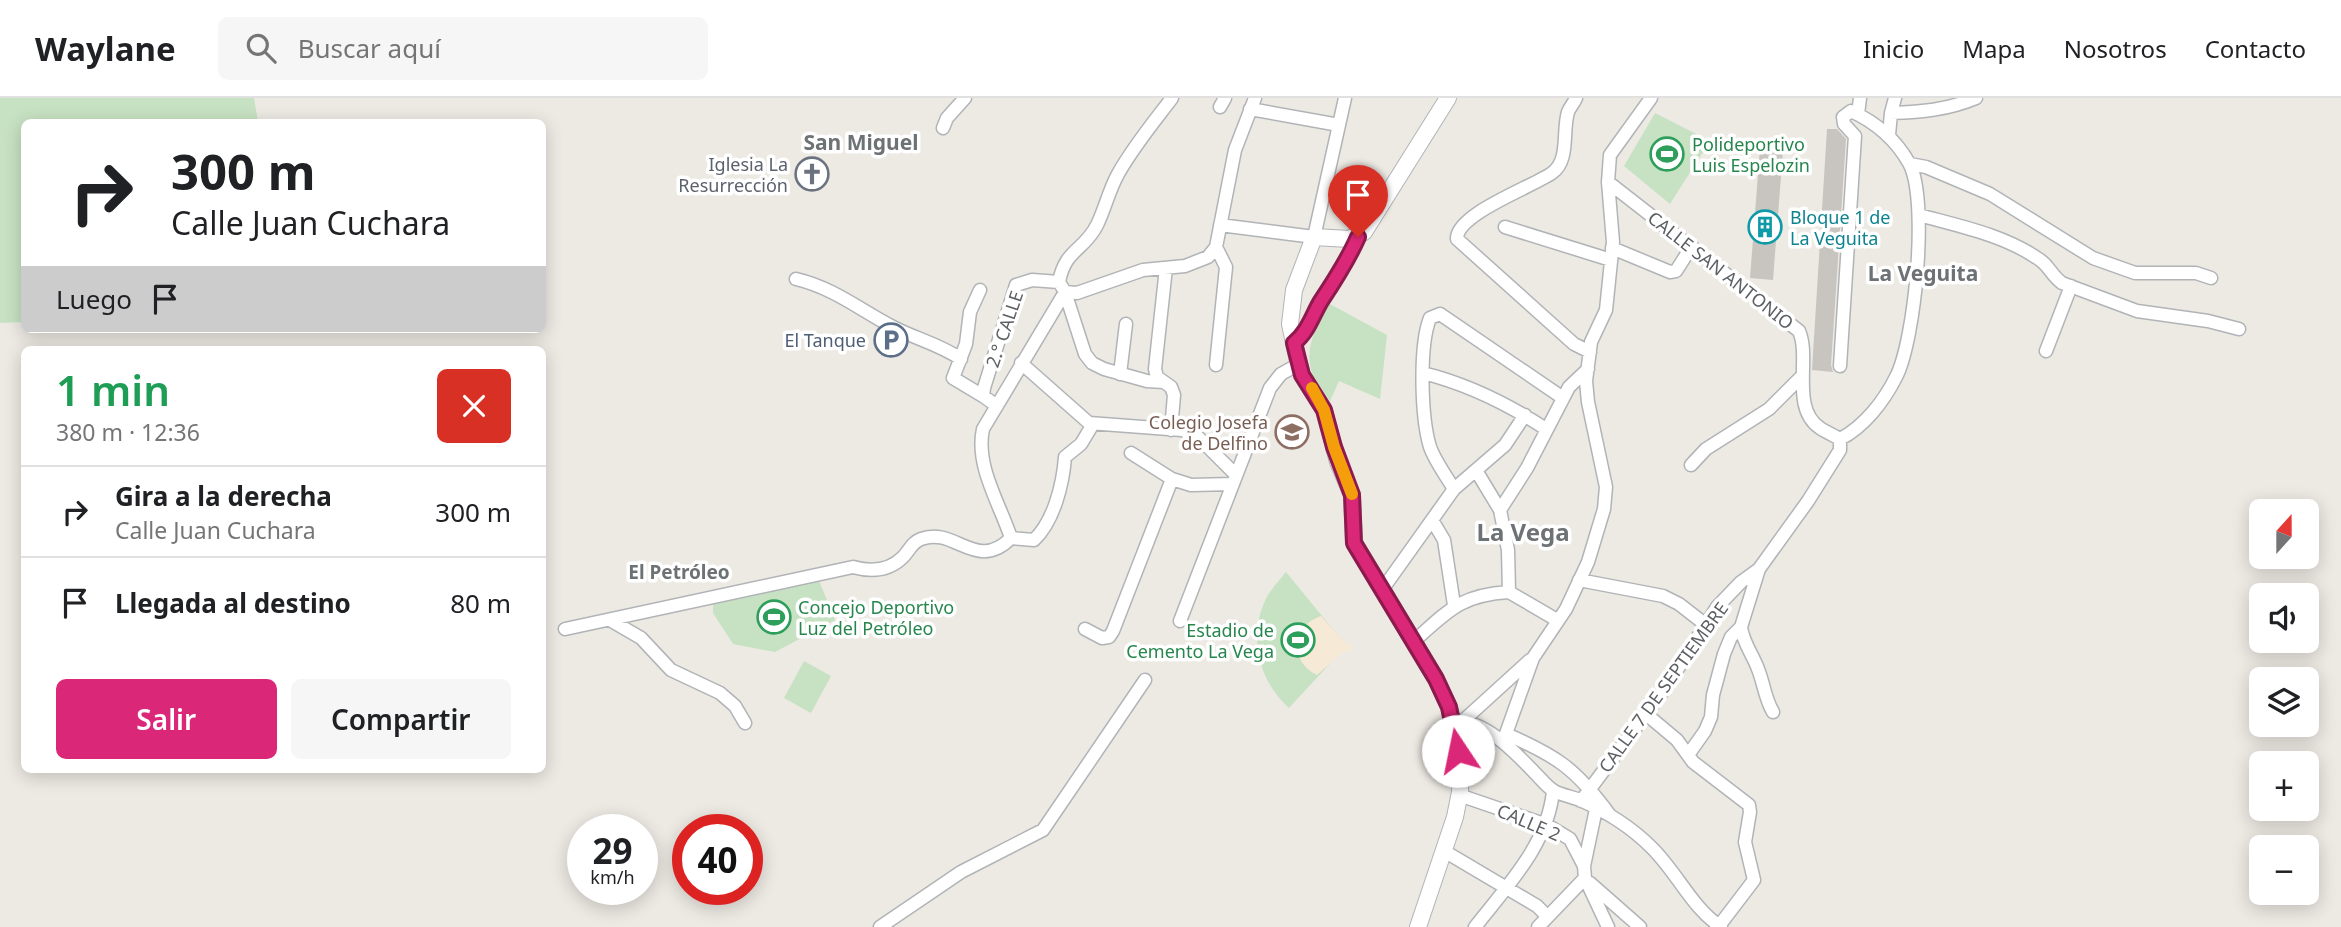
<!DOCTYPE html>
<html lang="es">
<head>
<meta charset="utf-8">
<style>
	body { margin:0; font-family:"Noto Sans",sans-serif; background:#f6f6f6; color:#202124; height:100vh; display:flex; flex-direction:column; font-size:26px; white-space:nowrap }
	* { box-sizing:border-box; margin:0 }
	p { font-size:23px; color:#757577 }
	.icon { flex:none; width:38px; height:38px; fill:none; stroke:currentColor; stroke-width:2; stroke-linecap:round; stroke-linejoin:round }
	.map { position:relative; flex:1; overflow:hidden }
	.drawer { position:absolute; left:21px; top:248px; width:525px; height:427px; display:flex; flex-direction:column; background:#fff; border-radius:10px; box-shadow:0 4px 18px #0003 }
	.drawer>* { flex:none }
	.banner { position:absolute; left:21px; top:21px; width:525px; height:214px; border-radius:10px; box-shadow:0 4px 18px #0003; background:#fff; color:#202124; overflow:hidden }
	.needle { width:46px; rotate:21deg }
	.fabs { position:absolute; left:2249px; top:401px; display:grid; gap:14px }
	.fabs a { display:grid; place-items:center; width:70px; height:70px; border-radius:10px; background:#fff; box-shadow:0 4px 18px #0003; font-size:35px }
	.speed { position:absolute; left:567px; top:716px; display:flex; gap:14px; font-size:35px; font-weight:700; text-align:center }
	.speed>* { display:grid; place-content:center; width:91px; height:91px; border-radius:50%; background:#fff; box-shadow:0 4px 18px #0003; line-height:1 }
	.speed small { font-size:18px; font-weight:400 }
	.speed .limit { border:10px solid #d22; background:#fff; color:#111 }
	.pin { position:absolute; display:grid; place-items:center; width:60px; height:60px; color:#fff; margin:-72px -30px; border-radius:50% 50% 50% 0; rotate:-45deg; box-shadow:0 0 7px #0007 }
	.pin .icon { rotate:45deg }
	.me { position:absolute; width:77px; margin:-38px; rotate:349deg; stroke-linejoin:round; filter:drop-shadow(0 0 5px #0008) }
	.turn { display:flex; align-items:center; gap:24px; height:147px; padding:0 35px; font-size:32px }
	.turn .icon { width:91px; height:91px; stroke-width:2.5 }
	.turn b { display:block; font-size:49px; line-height:60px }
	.then { display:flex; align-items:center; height:66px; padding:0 35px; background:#0003; gap:14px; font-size:26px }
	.round { display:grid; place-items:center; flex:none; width:74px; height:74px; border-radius:10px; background:#f6f6f6 }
	.summary { display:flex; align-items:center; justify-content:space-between; height:119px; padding:0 35px }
	h1 { font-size:42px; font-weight:600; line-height:52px; color:#1e9e55 }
	.primary-button { display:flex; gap:14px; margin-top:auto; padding:14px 35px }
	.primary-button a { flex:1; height:80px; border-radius:10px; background:#db2777; color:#fff; font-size:28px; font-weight:600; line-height:80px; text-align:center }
	.primary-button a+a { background:#f6f6f6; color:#202124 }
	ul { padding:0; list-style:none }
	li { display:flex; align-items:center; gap:21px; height:91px; padding:0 35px; border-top:2px solid #e0e0e0 }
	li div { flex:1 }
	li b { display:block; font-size:26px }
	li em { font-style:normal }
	header { display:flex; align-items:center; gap:42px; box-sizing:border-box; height:98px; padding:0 35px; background:#fff; border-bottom:2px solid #e0e0e0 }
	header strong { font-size:33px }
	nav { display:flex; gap:38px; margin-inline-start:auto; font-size:24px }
	.search { width:490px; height:63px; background:#f6f6f6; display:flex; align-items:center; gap:18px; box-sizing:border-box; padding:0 24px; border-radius:10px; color:#757577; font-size:26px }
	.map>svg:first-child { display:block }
</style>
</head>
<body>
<header>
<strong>Waylane</strong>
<div class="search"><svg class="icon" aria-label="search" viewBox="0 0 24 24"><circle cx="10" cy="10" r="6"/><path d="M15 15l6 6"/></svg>Buscar aquí</div>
<nav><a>Inicio</a><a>Mapa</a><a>Nosotros</a><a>Contacto</a></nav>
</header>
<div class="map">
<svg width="2341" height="829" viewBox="0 0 2341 829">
	<rect width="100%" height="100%" fill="#ede9e3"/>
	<path fill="#c7e2c2" d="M 0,0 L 254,0 L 258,24 L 24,24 L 24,224 L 0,225 Z
		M 1655,15 L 1710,43 L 1670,106 L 1624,68 Z
		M 1328,205 L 1387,237 L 1380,301 L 1339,283 L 1330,303 C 1298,269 1308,243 1328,205 Z
		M 1286,474 L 1340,540 L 1337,558 L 1289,610 C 1260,584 1248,542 1264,505 C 1269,493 1278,484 1286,474 Z
		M 818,480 L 835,522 L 822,529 L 822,533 L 809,536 L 775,554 L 733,546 L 713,515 L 713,498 Z
		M 804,563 L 831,578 L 811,615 L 784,600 Z"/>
	<path fill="#f6e9d5" d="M 1321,518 L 1344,544 L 1351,546 L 1352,550 L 1348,554 L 1343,554 L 1317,577 C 1289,564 1291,528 1321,518 Z"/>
	<path fill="#c8c4c0" d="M 1827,31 L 1837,31 L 1846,41 L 1831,267 L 1833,274 L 1812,272 Z
		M 1760,50 L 1783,52 L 1773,182 L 1750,180 Z"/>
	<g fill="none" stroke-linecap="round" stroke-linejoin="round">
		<defs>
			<path id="minor" d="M 1576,0 C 1574,5 1570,9 1568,14 C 1562,34 1570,62 1552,75 C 1532,89 1456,116 1457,141 L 1574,246 L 1590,254
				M 1220,9 L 1225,0
				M 1250,11 L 1339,27
				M 1891,15 C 1921,14 1947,12 1976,0
				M 1858,16 L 1860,0
				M 943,30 L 947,20 L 965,0
				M 1889,37 L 1891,15 L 1895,0
				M 1910,66 L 1926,69 L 1990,96 L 2093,160 L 2135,175 L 2196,175 L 2211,180
				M 1608,84 L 1799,233 C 1811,260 1790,310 1820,330 C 1826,334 1833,337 1840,341
				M 1919,117 C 1959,128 2005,137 2040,162 C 2049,168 2052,178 2062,185 L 2137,213 L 2208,223 L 2239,231
				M 1220,127 L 1314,139 L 1345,0
				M 1505,129 L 1611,162
				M 1612,150 L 1670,174 L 1676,173 L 1692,148
				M 796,181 C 834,190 860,212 893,229 C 916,241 939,246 961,261
				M 980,192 L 970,214 L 966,246 L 953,280 L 983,298
				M 1065,194 L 1077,195 L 1143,172 L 1185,168 L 1208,159 L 1216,149 L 1235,52 L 1255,0
				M 1294,245 C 1308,234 1312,218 1321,203 C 1335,182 1348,162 1358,139
				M 2046,253 L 2071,188
				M 1021,265 L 1089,325 L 1182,332 L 1197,338 L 1236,377
				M 1216,267 L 1226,169 L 1216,149
				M 1423,275 C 1467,286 1508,306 1546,331
				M 1120,276 L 1126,226
				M 1164,284 L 1157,279 L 1155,271 L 1166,170
				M 997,308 L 983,298 L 984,290 L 1016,187 L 1032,182 L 1059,184
				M 1171,332 L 1174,297 L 1171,289 L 1164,284 L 1147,283 L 1104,271 L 1092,265 L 1085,256 L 1065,194 L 1059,184 C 1065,151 1084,153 1097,127 C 1105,111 1109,92 1118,76 C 1133,49 1153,25 1172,0
				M 1840,341 C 1864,329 1884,303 1896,279 C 1915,243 1929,100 1909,65 C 1896,42 1875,24 1851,13 L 1843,19 L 1844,26 L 1855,38 L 1840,268
				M 1131,355 L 1172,381
				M 1691,367 L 1706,351 L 1769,311 L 1802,278
				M 1477,374 L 1500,412 L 1508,452 L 1509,494 L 1557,522
				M 1454,391 C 1446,378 1435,363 1430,349 C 1421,319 1419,248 1430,220 L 1440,216 L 1563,300
				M 1500,412 L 1527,370 L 1569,289 L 1588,271
				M 1432,422 L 1444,442 L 1454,507
				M 1011,440 C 1000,406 975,368 983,331 L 1065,194
				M 1011,440 L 1034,442 C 1054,423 1063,386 1065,359 L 1081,346 L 1093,326
				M 1579,482 L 1663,498 L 1679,506 L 1706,527
				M 1382,492 L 1454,391 L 1505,347 L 1525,317
				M 610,522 L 641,540 L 671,572 L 720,595 L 735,608 L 745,625
				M 1180,523 L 1270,290 L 1281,276 L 1299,266
				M 1741,529 C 1743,545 1753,557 1758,571 C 1764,586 1765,601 1773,614
				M 565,531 L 853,469 C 871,474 889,473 903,459 C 910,452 911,445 921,441 C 955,428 976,475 1011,440
				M 1085,531 L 1102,540 L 1109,539 L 1113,533 L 1172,381 L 1191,387 L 1233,386
				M 1413,544 C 1448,513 1460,497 1509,494
				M 1646,616 L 1677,642 L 1693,664 L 1749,707 L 1750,714 L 1745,744 L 1754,782 L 1719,828
				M 1464,622 L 1530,562
				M 1452,623 C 1483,620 1515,654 1535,675 C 1541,681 1547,689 1554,693 C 1562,697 1572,699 1580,702 C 1605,713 1632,730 1651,749 C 1677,774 1691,809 1721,829
				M 1506,636 C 1557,658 1576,671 1609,716
				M 1503,644 L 1533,560 L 1566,511 L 1588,464 L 1604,411 L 1606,389 L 1588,304 L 1586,283 L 1591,244 L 1606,212 L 1613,144 L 1608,84 L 1610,57 L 1651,0
				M 1688,657 L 1705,633 L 1711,619 L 1713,597 L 1724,556 L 1731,539 L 1741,529 L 1759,471
				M 1459,697 L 1547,727 L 1570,741 L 1584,768
				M 1581,703 L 1666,589 L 1717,509 L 1741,484 L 1759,471 L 1808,403 L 1840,352 L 1840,341
				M 1596,711 L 1584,768 L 1585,780 L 1608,829
				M 1444,753 L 1537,808 L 1546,817
				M 1590,785 L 1640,829
				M 880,829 L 961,774 L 1043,732 L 1145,582
				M 1475,829 C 1507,788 1548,746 1553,693
				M 1538,829 L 1585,780"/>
			<path id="tertiary" d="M 1418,829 L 1455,719 L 1460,694 L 1461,668 L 1449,609 L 1436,581 L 1354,445 L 1352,397 L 1338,364 L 1324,312 L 1302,277 L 1297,259 L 1290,226 L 1294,192 L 1314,139 L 1349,141 L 1364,134 L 1448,0"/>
		</defs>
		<use href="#minor" stroke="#b1b4b7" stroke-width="15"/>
		<use href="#tertiary" stroke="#b1b4b7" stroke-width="18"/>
		<use href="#minor" stroke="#fff" stroke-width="12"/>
		<use href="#tertiary" stroke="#fff" stroke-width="16"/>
	</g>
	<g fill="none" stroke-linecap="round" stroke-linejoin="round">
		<defs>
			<path id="route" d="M 1358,139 C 1348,162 1335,182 1321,203 C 1312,218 1308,234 1294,245 L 1302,277 L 1324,312 L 1334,349 L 1352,397 L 1354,445 L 1436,581 L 1449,609 L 1458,653"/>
		</defs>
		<use href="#route" stroke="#8e194d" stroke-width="18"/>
		<use href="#route" stroke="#db2777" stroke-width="12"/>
		<path stroke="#f59e0b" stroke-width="12" d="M 1312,290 L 1324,312 L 1334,349 L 1352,396"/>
	</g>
	<defs>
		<symbol id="stadium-ring" viewBox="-11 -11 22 22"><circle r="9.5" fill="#fff" stroke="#2e9e5b" stroke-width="1.5"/><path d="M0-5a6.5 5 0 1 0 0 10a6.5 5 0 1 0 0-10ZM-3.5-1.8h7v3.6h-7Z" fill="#2e9e5b"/></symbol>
		<symbol id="church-ring" viewBox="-11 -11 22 22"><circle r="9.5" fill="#fff" stroke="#6b7280" stroke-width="1.5"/><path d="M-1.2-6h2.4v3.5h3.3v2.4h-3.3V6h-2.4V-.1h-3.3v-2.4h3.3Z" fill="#6b7280"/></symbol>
		<symbol id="building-ring" viewBox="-11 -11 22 22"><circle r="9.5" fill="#fff" stroke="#0f9aa8" stroke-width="1.5"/><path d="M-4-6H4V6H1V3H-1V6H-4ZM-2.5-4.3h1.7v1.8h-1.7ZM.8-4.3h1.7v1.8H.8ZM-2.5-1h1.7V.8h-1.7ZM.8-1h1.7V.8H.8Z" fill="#0f9aa8"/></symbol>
		<symbol id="parking-ring" viewBox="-11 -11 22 22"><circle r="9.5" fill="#fff" stroke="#5c6f8a" stroke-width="1.5"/><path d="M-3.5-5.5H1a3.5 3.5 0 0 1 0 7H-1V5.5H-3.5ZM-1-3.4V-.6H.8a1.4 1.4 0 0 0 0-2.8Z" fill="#5c6f8a"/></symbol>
		<symbol id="school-ring" viewBox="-11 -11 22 22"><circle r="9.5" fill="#fff" stroke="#8d6e63" stroke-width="1.5"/><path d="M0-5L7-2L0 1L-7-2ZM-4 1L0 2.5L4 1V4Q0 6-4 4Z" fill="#8d6e63"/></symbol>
	</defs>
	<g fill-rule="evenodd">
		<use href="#stadium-ring" x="1648" y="37" width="38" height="38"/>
		<use href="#church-ring" x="793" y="57" width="38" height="38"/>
		<use href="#building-ring" x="1746" y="110" width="38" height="38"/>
		<use href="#parking-ring" x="872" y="223" width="38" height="38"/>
		<use href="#school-ring" x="1273" y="315" width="38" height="38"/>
		<use href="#stadium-ring" x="755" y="500" width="38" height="38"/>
		<use href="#stadium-ring" x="1279" y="523" width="38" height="38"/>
	</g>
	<g text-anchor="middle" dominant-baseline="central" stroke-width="7" stroke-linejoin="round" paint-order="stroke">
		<g font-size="18" fill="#27864d" stroke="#fff" text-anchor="start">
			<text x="1692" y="46">Polideportivo<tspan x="1692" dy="21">Luis Espelozin</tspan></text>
			<text x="798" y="509">Concejo Deportivo<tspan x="798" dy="21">Luz del Petróleo</tspan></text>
			<text x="1274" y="532" text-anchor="end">Estadio de<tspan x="1274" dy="21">Cemento La Vega</tspan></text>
		</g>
		<g font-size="18" fill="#5b616d" stroke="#fff" text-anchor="end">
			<text x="788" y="66">Iglesia La<tspan x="788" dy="21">Resurrección</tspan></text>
		</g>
		<g font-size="18" fill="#0d838f" stroke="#fff" text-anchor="start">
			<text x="1790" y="119">Bloque 1 de<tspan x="1790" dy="21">La Veguita</tspan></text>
		</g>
		<g font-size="18" fill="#5c6063" stroke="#fff">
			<text transform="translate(1721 172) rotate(38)">CALLE SAN ANTONIO</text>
			<text transform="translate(1004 231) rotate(-71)">2.° CALLE</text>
			<text transform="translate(1663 589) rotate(-54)">CALLE 7 DE SEPTIEMBRE</text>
			<text transform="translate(1529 724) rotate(23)">CALLE 2</text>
		</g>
		<g font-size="18" fill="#4e5e75" stroke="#fff" text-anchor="end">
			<text x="866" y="242">El Tanque</text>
		</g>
		<g font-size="18" fill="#785e54" stroke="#fff" text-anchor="end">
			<text x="1268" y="324">Colegio Josefa<tspan x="1268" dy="21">de Delfino</tspan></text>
		</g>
		<g font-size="19" font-weight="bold" fill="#6d7274" stroke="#fff">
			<text x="679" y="474">El Petróleo</text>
		</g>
		<g font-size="21" font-weight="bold" fill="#6d7274" stroke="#fff">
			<text x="861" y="44">San Miguel</text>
			<text x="1923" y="175">La Veguita</text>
		</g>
		<g font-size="24" font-weight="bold" fill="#6d7274" stroke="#fff">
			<text x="1523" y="433">La Vega</text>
		</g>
	</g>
</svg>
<div class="fabs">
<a><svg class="needle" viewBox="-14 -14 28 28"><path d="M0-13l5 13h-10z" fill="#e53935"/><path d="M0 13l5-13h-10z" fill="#757577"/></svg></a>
<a><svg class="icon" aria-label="sound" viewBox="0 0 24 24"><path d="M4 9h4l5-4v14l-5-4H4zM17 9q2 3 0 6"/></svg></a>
<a><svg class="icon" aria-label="layers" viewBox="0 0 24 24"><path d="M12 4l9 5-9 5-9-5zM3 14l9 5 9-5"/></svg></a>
<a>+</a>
<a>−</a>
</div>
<div class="speed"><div>29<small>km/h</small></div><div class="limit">40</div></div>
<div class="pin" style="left:1358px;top:139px;background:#d93025"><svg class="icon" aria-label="arrive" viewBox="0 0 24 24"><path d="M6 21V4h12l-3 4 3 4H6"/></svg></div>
<svg class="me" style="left:1458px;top:653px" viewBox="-20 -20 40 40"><circle r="19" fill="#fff"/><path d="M0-13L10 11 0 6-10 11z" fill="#db2777"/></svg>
<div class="banner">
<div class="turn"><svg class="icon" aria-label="right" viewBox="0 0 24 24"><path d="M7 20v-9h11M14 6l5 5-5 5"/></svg><div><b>300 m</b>Calle Juan Cuchara</div></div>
<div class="then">Luego<svg class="icon" aria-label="arrive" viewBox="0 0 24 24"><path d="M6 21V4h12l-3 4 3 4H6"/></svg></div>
</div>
<section class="drawer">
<div class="summary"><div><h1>1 min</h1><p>380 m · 12:36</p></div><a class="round" style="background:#d93025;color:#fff"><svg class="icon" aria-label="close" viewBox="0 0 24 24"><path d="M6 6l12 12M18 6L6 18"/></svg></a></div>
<ul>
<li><svg class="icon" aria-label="right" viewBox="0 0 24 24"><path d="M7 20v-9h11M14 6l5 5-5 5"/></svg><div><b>Gira a la derecha</b><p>Calle Juan Cuchara</p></div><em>300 m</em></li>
<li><svg class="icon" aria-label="arrive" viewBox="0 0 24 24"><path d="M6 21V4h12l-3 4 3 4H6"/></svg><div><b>Llegada al destino</b></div><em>80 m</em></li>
</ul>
<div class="primary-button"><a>Salir</a><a>Compartir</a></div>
</section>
</div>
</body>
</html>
